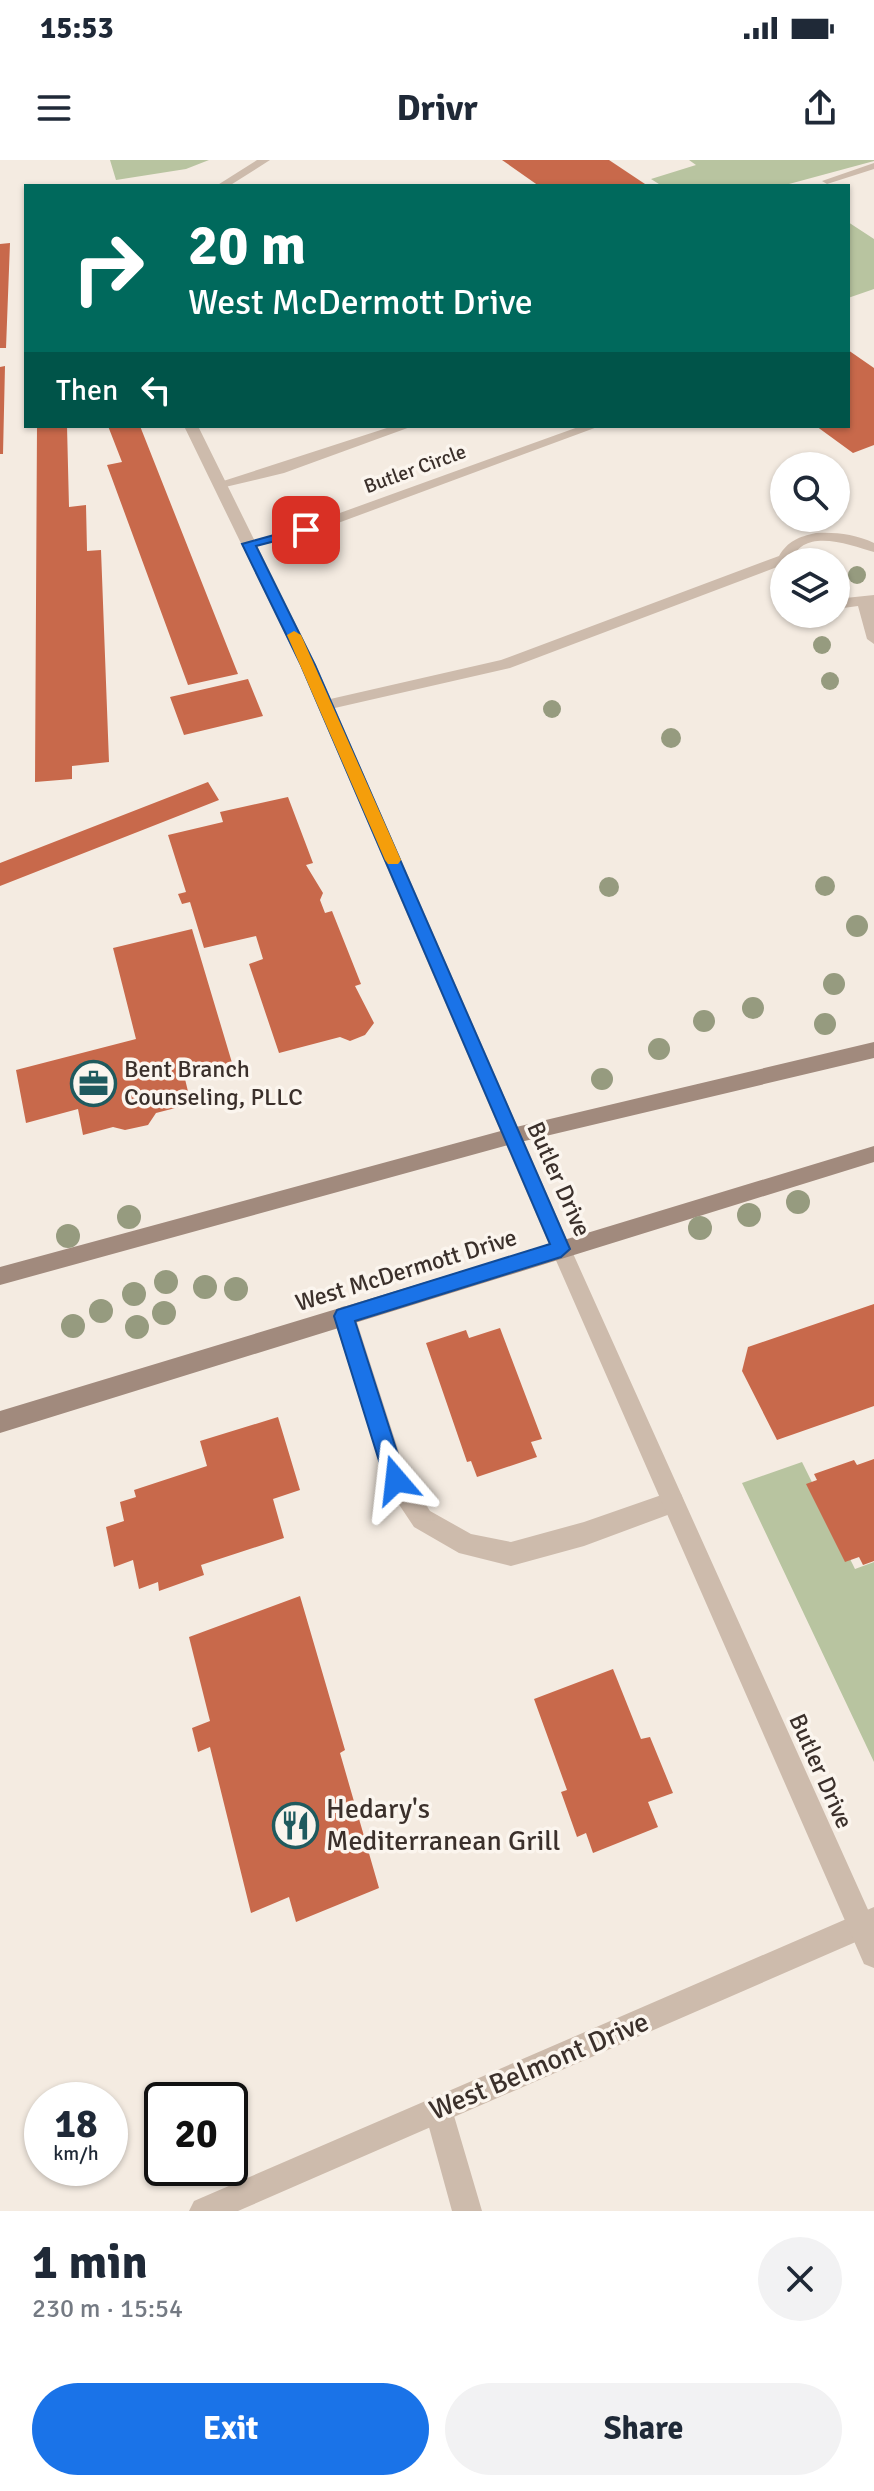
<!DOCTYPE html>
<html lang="en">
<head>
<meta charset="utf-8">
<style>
	body { margin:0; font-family:Signika,sans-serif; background:#f2f2f3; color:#1f2937; height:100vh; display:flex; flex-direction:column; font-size:30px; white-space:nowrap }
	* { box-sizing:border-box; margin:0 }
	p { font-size:26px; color:#747a83 }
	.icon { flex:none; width:44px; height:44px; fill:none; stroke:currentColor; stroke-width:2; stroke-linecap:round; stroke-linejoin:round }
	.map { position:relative; height:2051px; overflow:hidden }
	.panel { display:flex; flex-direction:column; background:#fff; flex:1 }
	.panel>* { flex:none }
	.banner { position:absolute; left:24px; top:24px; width:826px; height:244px; border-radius:0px; box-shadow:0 2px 6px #0004; background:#00695c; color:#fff; overflow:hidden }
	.fabs { position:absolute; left:770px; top:292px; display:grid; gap:16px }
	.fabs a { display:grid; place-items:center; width:80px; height:80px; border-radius:50%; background:#fff; box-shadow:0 2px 6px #0004; font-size:40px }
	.speed { position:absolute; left:24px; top:1922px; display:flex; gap:16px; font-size:40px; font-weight:700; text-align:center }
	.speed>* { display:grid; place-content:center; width:104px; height:104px; border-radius:50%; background:#fff; box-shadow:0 2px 6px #0004; line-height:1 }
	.speed small { font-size:20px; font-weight:400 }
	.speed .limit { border:4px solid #111; border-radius:12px; background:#fff; color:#111 }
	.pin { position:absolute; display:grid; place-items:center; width:68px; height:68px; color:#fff; margin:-34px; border-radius:16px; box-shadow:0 4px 12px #0006 }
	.me { position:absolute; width:88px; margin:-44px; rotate:343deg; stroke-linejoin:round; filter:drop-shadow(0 0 6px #0008) }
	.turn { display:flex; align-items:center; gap:28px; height:168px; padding:0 32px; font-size:36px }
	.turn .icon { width:104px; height:104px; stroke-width:2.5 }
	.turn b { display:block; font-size:56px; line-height:68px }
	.then { display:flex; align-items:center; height:76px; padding:0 32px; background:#0003; gap:16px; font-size:30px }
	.round { display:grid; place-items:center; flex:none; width:84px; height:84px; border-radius:42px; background:#f2f2f3 }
	.headline { display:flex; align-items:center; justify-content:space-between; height:136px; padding:0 32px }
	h1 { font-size:48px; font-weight:700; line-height:60px }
	.primary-button { display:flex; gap:16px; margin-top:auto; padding:16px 32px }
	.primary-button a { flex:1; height:92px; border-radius:48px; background:#1a73e8; color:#fff; font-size:32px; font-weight:700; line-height:92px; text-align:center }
	.primary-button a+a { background:#f2f2f3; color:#1f2937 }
	.status { display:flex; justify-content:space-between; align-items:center; height:56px; padding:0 40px; background:#fff; direction:ltr }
	.status svg { height:22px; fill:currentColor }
	header { display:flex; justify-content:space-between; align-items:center; height:104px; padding:0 32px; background:#fff; font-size:36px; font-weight:700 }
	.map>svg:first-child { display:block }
</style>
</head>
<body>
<div class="status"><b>15:53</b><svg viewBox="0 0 49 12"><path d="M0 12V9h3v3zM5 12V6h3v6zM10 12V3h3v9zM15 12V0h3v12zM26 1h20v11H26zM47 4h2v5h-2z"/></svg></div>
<header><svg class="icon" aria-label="menu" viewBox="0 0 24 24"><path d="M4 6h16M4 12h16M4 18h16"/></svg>Drivr<svg class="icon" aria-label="share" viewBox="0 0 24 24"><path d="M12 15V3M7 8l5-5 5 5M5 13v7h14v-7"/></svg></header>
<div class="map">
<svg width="874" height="2051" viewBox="0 0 874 2051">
	<rect width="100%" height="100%" fill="#f4ebe1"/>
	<path fill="#b8c4a0" d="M 110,0 L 209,0 L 186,9 L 116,20 Z
		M 689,0 L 874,0 L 874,1 L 789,24 L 791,26 L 662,26 L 651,19 L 696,5 Z
		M 848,62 L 874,79 L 874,129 L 848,138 Z
		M 802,1302 L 855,1409 L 874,1402 L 874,1602 L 742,1323 Z"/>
	<path fill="#c8694b" d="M 502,0 L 609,0 L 648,26 L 539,26 Z
		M 10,83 L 6,188 L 0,188 L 0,84 Z
		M 848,190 L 874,208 L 874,285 L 853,293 L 816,266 L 848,266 Z
		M 5,206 L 3,294 L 0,294 L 0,207 Z
		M 37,266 L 67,266 L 69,347 L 86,345 L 87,391 L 101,390 L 109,602 L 72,606 L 72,619 L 35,622 Z
		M 108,266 L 140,266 L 238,514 L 188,525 L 107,305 L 122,302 Z
		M 248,519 L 263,556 L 184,575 L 170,537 Z
		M 208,622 L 219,640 L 0,726 L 0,703 Z
		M 288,637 L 313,703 L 306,705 L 323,733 L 320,740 L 325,753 L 332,751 L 361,824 L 355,826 L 374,863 L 365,875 L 350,881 L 340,877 L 279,893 L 249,804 L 263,799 L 256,776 L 204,788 L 190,742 L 182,744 L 178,734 L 186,732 L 168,675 L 223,662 L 220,652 Z
		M 192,769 L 233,906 L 185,919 L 191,944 L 156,953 L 148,965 L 125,970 L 113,967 L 83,975 L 78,949 L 26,963 L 16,910 L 136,879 L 113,788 Z
		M 874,1144 L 874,1246 L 777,1280 L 742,1211 L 748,1187 Z
		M 500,1168 L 542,1279 L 531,1282 L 537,1297 L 477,1317 L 471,1301 L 467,1302 L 426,1183 L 466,1170 L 469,1178 Z
		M 278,1257 L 300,1330 L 273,1339 L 284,1378 L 201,1405 L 204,1415 L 159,1431 L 158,1422 L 139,1429 L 133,1400 L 114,1407 L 106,1367 L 124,1361 L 120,1342 L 136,1337 L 134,1330 L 207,1306 L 200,1281 Z
		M 874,1299 L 874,1401 L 863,1405 L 859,1397 L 845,1402 L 806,1324 L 817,1320 L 814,1314 L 854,1300 L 857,1305 Z
		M 300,1436 L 345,1590 L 340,1593 L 379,1728 L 296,1762 L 289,1737 L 251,1753 L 210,1587 L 198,1592 L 192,1568 L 210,1561 L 189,1477 Z
		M 613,1509 L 641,1579 L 650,1577 L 673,1633 L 648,1642 L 658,1667 L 593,1693 L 586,1673 L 577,1677 L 561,1632 L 567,1630 L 534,1539 Z"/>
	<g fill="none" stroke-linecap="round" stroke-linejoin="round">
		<path fill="#cdbbac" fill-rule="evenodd" d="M 874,3 L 874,9 L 827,24 L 822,21 Z
			M 816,373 C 836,372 855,374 874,383 L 874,392 C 850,385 802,366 791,402 L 784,402 L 784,418 L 777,414 L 777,407 L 510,508 L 326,550 L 318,545 L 326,540 L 501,500 L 779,396 C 788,381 798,377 816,373 Z
			M 874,435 L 874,484 L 867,479 L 858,446 L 836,449 L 836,439 Z
			M 344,1146 L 351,1149 L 355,1156 L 406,1314 L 430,1351 L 471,1374 L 511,1382 L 584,1362 L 673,1331 L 681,1334 L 684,1342 L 681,1350 L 584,1386 L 511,1406 L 459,1393 L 414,1367 L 388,1328 L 333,1156 L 337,1149 Z
			M 438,1935 L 448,1939 L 452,1949 L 482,2051 L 452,2051 L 424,1949 L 428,1939 Z"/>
		<path fill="#cdbbac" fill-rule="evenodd" d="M 393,266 L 413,266 L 284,313 L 221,328 L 214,324 Z
			M 581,266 L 600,266 L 311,373 L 249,388 L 242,384 L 301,367 Z
			M 874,1747 L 874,1774 L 238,2051 L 189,2051 L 194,2041 Z"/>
		<path fill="#cdbbac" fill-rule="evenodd" d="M 257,0 L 270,0 L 229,26 L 216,26 Z
			M 184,266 L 198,266 L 316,505 L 571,1089 L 874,1763 L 874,1808 L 864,1804 L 551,1089 L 300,505 Z"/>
		<path fill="#a18a7d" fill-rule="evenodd" d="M 874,882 L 874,898 L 512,984 L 0,1125 L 0,1107 L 512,968 Z
			M 874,986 L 874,1002 L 0,1273 L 0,1251 Z"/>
	</g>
	<g fill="#969b7f">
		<circle cx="857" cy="415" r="9"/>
		<circle cx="822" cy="485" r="9"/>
		<circle cx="830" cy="521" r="9"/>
		<circle cx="552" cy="549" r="9"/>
		<circle cx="671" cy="578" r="10"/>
		<circle cx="825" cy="726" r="10"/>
		<circle cx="609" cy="727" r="10"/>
		<circle cx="857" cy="766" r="11"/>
		<circle cx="834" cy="824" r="11"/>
		<circle cx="753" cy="848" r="11"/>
		<circle cx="704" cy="861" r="11"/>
		<circle cx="825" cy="864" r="11"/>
		<circle cx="659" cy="889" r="11"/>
		<circle cx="602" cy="919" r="11"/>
		<circle cx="798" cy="1042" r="12"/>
		<circle cx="749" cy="1055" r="12"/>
		<circle cx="129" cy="1057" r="12"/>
		<circle cx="700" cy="1068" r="12"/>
		<circle cx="68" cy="1076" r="12"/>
		<circle cx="166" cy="1122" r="12"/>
		<circle cx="205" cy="1127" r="12"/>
		<circle cx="236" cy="1129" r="12"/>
		<circle cx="134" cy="1134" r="12"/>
		<circle cx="101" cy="1151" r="12"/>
		<circle cx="164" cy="1153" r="12"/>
		<circle cx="73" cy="1166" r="12"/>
		<circle cx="137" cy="1167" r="12"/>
	</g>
	<path fill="#1a73e8" stroke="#114b97" stroke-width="2" d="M 306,366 L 312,370 L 310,372 L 256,386 L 315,505 L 570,1089 L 561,1097 L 355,1161 L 406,1320 L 403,1327 L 396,1330 L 388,1327 L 385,1320 L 334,1156 L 337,1150 L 550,1084 L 301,505 L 242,384 Z"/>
	<path fill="#f59e0b" d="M 294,471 L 301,475 L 401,700 L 398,704 L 388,704 L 385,700 L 287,475 Z"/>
	<defs>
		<symbol id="office-ring" viewBox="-11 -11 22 22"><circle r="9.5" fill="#fbf5ee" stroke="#1f5a5e" stroke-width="1.5"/><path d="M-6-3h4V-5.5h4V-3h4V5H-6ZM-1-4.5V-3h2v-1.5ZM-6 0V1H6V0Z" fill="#1f5a5e"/></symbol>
		<symbol id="restaurant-ring" viewBox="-11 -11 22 22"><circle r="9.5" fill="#fbf5ee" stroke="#1f5a5e" stroke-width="1.5"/><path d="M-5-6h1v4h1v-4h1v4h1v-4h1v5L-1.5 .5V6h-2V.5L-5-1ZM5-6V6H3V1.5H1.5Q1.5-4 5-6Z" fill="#1f5a5e"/></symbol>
	</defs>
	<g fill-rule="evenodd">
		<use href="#office-ring" x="68" y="898" width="51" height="51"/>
		<use href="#restaurant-ring" x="270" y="1640" width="51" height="51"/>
	</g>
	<g text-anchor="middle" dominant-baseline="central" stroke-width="7" stroke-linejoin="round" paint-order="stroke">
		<g font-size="20" fill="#3b302b" stroke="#fbf5ee">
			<text transform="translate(415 309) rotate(-20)">Butler Circle</text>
		</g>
		<g font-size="24" fill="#3b302b" stroke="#fbf5ee" text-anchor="start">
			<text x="124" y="909">Bent Branch<tspan x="124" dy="28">Counseling, PLLC</tspan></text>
		</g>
		<g font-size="24" fill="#3b302b" stroke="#fbf5ee">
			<text transform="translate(559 1019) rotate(66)">Butler Drive</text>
			<text transform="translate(406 1110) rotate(-17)">West McDermott Drive</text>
			<text transform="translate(821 1611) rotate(66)">Butler Drive</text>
		</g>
		<g font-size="28" fill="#3b302b" stroke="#fbf5ee" text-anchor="start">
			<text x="326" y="1649">Hedary's<tspan x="326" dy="32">Mediterranean Grill</tspan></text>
		</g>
		<g font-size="28" fill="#3b302b" stroke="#fbf5ee">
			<text transform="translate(539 1906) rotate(-23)">West Belmont Drive</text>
		</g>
	</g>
</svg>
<div class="fabs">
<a><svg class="icon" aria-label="search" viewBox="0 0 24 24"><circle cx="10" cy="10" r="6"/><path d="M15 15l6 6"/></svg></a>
<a><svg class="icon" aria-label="layers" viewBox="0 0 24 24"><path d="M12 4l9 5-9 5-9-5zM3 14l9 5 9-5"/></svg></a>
</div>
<div class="speed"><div>18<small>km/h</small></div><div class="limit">20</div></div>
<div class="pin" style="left:306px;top:370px;background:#d93025"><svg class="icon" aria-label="arrive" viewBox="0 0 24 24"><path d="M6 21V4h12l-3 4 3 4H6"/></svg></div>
<svg class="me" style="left:396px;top:1320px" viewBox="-20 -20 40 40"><path d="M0-17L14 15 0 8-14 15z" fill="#1a73e8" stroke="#fff" stroke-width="4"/></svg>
<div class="banner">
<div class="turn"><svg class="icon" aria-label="right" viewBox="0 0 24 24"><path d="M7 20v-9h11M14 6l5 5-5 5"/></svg><div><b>20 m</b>West McDermott Drive</div></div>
<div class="then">Then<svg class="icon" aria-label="left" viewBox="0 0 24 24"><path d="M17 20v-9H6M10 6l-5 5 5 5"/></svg></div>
</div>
</div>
<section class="panel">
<div class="headline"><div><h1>1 min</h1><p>230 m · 15:54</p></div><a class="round"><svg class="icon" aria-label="close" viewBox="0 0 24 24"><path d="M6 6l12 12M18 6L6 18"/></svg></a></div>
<div class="primary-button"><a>Exit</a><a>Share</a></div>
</section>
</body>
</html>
